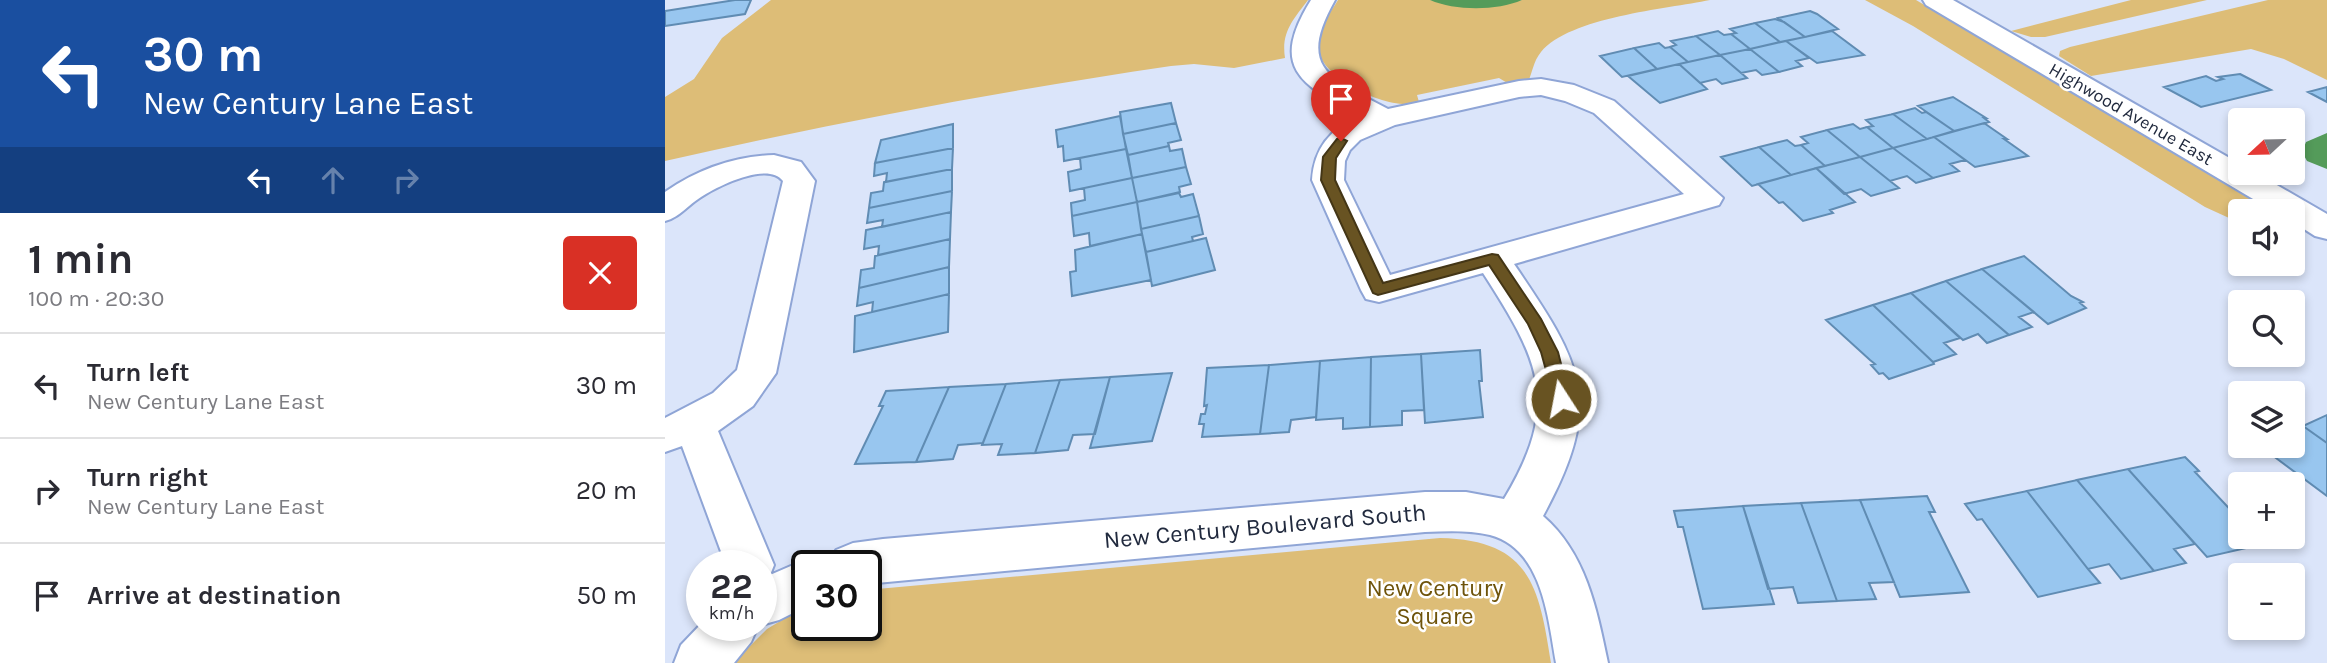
<!DOCTYPE html>
<html lang="en">
<head>
<meta charset="utf-8">
<style>
	body { margin:0; font-family:Karla,sans-serif; background:#f2f2f3; color:#2b2b33; height:100vh; display:flex; flex-direction:column; font-size:26px; white-space:nowrap }
	* { box-sizing:border-box; margin:0 }
	p { font-size:23px; color:#7c7c81 }
	.icon { flex:none; width:38px; height:38px; fill:none; stroke:currentColor; stroke-width:2; stroke-linecap:round; stroke-linejoin:round }
	.map { position:relative; flex:1; overflow:hidden }
	.panel { display:flex; flex-direction:column; background:#fff; width:665px }
	.panel>* { flex:none }
	.hud { background:#1a4fa0; color:#fff; overflow:hidden }
	.needle { width:46px; rotate:248deg }
	.buttons { position:absolute; left:1563px; top:108px; display:grid; gap:14px }
	.buttons a { display:grid; place-items:center; width:77px; height:77px; border-radius:7px; background:#fff; box-shadow:0 4px 10px #0003; font-size:35px }
	.speed { position:absolute; left:21px; top:550px; display:flex; gap:14px; font-size:35px; font-weight:700; text-align:center }
	.speed>* { display:grid; place-content:center; width:91px; height:91px; border-radius:50%; background:#fff; box-shadow:0 4px 10px #0003; line-height:1 }
	.speed small { font-size:18px; font-weight:400 }
	.speed .limit { border:4px solid #111; border-radius:10px; background:#fff; color:#111 }
	.pin { position:absolute; display:grid; place-items:center; width:60px; height:60px; color:#fff; margin:-72px -30px; border-radius:50% 50% 50% 0; rotate:-45deg; box-shadow:0 0 7px #0007 }
	.pin .icon { rotate:45deg }
	.me { position:absolute; width:77px; margin:-38px; rotate:349deg; stroke-linejoin:round; filter:drop-shadow(0 0 5px #0008) }
	.turn { display:flex; align-items:center; gap:24px; height:147px; padding:0 28px; font-size:32px }
	.turn .icon { width:91px; height:91px; stroke-width:2.5 }
	.turn b { display:block; font-size:49px; line-height:60px }
	.lanes { display:flex; align-items:center; height:66px; padding:0 28px; background:#0003; justify-content:center; gap:35px; direction:ltr }
	.lanes .off { opacity:.35 }
	.round { display:grid; place-items:center; flex:none; width:74px; height:74px; border-radius:7px; background:#f2f2f3 }
	.head { display:flex; align-items:center; justify-content:space-between; height:119px; padding:0 28px }
	h1 { font-size:42px; font-weight:700; line-height:52px }
	ul { padding:0; list-style:none }
	li { display:flex; align-items:center; gap:21px; height:105px; padding:0 28px; border-top:2px solid #e1e1e2 }
	li div { flex:1 }
	li b { display:block; font-size:26px }
	li em { font-style:normal }
	main { display:flex; flex:1; min-height:0 }
	.map>svg:first-child { display:block }
</style>
</head>
<body>
<main>
<section class="panel">
<div class="hud">
<div class="turn"><svg class="icon" aria-label="left" viewBox="0 0 24 24"><path d="M17 20v-9H6M10 6l-5 5 5 5"/></svg><div><b>30 m</b>New Century Lane East</div></div>
<div class="lanes"><svg class="icon" aria-label="left" viewBox="0 0 24 24"><path d="M17 20v-9H6M10 6l-5 5 5 5"/></svg><svg class="icon off" aria-label="ahead" viewBox="0 0 24 24"><path d="M12 20V5M6 11l6-6 6 6"/></svg><svg class="icon off" aria-label="right" viewBox="0 0 24 24"><path d="M7 20v-9h11M14 6l5 5-5 5"/></svg></div>
</div>
<div class="head"><div><h1>1 min</h1><p>100 m · 20:30</p></div><a class="round" style="background:#d93025;color:#fff"><svg class="icon" aria-label="close" viewBox="0 0 24 24"><path d="M6 6l12 12M18 6L6 18"/></svg></a></div>
<ul>
<li><svg class="icon" aria-label="left" viewBox="0 0 24 24"><path d="M17 20v-9H6M10 6l-5 5 5 5"/></svg><div><b>Turn left</b><p>New Century Lane East</p></div><em>30 m</em></li>
<li><svg class="icon" aria-label="right" viewBox="0 0 24 24"><path d="M7 20v-9h11M14 6l5 5-5 5"/></svg><div><b>Turn right</b><p>New Century Lane East</p></div><em>20 m</em></li>
<li><svg class="icon" aria-label="arrive" viewBox="0 0 24 24"><path d="M6 21V4h12l-3 4 3 4H6"/></svg><div><b>Arrive at destination</b></div><em>50 m</em></li>
</ul>
</section>
<div class="map">
<svg width="1662" height="663" viewBox="0 0 1662 663">
	<rect width="100%" height="100%" fill="#dbe5fa"/>
	<path fill="#ddbd77" d="M 106,0 L 643,0 C 628,20 616,32 620,58 L 569,68 L 529,64 L 506,66 C 336,91 167,123 0,161 L 0,97 L 29,79 L 57,38 Z
		M 673,0 L 765,0 L 798,6 L 822,7 L 857,0 L 1045,0 C 1001,9 905,17 876,52 C 868,62 868,71 863,82 L 844,84 L 834,78 L 752,95 L 754,102 C 726,113 652,78 652,44 C 652,26 665,14 673,0 Z
		M 1200,0 L 1251,0 L 1607,212 L 1575,212 L 1575,223 L 1540,207 L 1248,26 Z
		M 1466,0 L 1542,0 L 1380,37 L 1366,37 L 1346,31 Z
		M 1603,0 L 1662,0 L 1662,80 L 1619,59 L 1586,49 L 1426,76 L 1394,56 L 1395,51 L 1405,47 Z
		M 775,538 C 866,540 874,587 886,663 L 68,663 L 102,629 L 142,605 L 142,625 L 201,625 L 201,590 Z"/>
	<path fill="#549b5a" d="M 765,0 L 857,0 C 832,11 790,11 765,0 Z
		M 1662,133 L 1662,169 L 1642,161 L 1637,152 L 1641,142 Z"/>
	<path fill="#98c6ef" stroke="#608cb3" stroke-width="2" d="M 70,0 L 86,0 L 80,14 L 0,26 L 0,11 Z
		M 1145,11 L 1152,14 L 1173,29 L 1140,37 L 1113,18 Z
		M 1110,19 L 1119,22 L 1140,37 L 1115,42 L 1090,23 Z
		M 1090,23 L 1115,42 L 1085,49 L 1066,34 L 1071,33 L 1065,29 Z
		M 1053,31 L 1059,35 L 1066,34 L 1085,49 L 1055,55 L 1031,36 Z
		M 1167,31 L 1199,55 L 1152,63 L 1121,41 Z
		M 1031,36 L 1055,55 L 1023,62 L 1005,47 L 1011,45 L 1006,41 Z
		M 1121,41 L 1144,58 L 1131,61 L 1137,66 L 1114,72 L 1085,49 Z
		M 994,43 L 1000,48 L 1005,47 L 1023,62 L 992,69 L 969,48 Z
		M 969,48 L 992,69 L 957,77 L 935,56 Z
		M 1085,49 L 1114,72 L 1097,75 L 1091,70 L 1076,73 L 1055,55 Z
		M 1055,55 L 1082,78 L 1057,84 L 1051,79 L 1035,83 L 1014,64 Z
		M 1014,64 L 1042,89 L 995,103 L 963,76 Z
		M 1575,74 L 1606,90 L 1536,107 L 1499,87 L 1541,76 L 1551,81 L 1558,79 L 1553,77 Z
		M 1662,87 L 1662,102 L 1643,92 Z
		M 1288,97 L 1321,118 L 1319,118 L 1324,122 L 1289,131 L 1253,106 Z
		M 506,103 L 511,123 L 458,134 L 455,112 Z
		M 1250,108 L 1257,113 L 1261,112 L 1289,131 L 1262,139 L 1228,114 Z
		M 1228,114 L 1262,139 L 1228,148 L 1202,127 L 1208,126 L 1201,120 Z
		M 455,116 L 461,149 L 399,161 L 398,146 L 393,147 L 391,130 Z
		M 511,123 L 516,140 L 503,143 L 504,146 L 463,155 L 458,134 Z
		M 1319,123 L 1342,139 L 1339,139 L 1363,156 L 1310,167 L 1269,137 Z
		M 288,124 L 288,148 L 210,163 L 216,140 Z
		M 1188,124 L 1195,129 L 1202,127 L 1228,148 L 1195,157 L 1162,130 Z
		M 1162,130 L 1195,157 L 1160,166 L 1136,145 L 1143,143 L 1136,137 Z
		M 1269,137 L 1300,160 L 1285,164 L 1294,171 L 1268,178 L 1228,148 Z
		M 1122,140 L 1130,146 L 1136,145 L 1160,166 L 1126,175 L 1094,147 Z
		M 504,146 L 505,151 L 517,149 L 521,167 L 467,178 L 463,155 Z
		M 1094,147 L 1126,175 L 1087,186 L 1056,157 Z
		M 288,148 L 287,169 L 221,182 L 222,173 L 209,176 L 210,163 Z
		M 1228,148 L 1268,178 L 1251,183 L 1242,176 L 1225,181 L 1195,157 Z
		M 461,149 L 467,178 L 405,191 L 403,172 L 416,169 L 415,158 Z
		M 1195,157 L 1225,181 L 1234,188 L 1206,196 L 1196,189 L 1179,194 L 1151,168 Z
		M 521,167 L 526,184 L 514,187 L 515,192 L 472,202 L 467,178 Z
		M 1151,168 L 1190,202 L 1165,210 L 1168,213 L 1138,221 L 1118,202 L 1114,203 L 1093,184 Z
		M 287,169 L 287,191 L 204,208 L 206,193 L 218,191 L 219,182 Z
		M 467,178 L 472,202 L 407,216 L 406,203 L 420,200 L 419,188 Z
		M 287,191 L 286,212 L 217,227 L 218,220 L 202,223 L 204,208 Z
		M 514,193 L 516,197 L 528,194 L 534,216 L 476,229 L 472,202 Z
		M 472,202 L 477,234 L 425,246 L 424,233 L 409,236 L 407,216 Z
		M 286,212 L 285,239 L 213,255 L 214,246 L 199,249 L 201,230 Z
		M 534,216 L 538,234 L 527,237 L 528,241 L 481,252 L 476,229 Z
		M 477,234 L 486,280 L 407,296 L 405,272 L 411,271 L 410,250 Z
		M 541,238 L 550,270 L 487,286 L 481,252 Z
		M 285,239 L 284,267 L 194,288 L 196,270 L 209,268 L 210,256 Z
		M 1359,256 L 1406,296 L 1418,302 L 1415,303 L 1421,308 L 1383,324 L 1317,269 Z
		M 284,267 L 284,294 L 207,312 L 208,302 L 192,306 L 194,288 Z
		M 1317,269 L 1369,312 L 1354,317 L 1367,327 L 1344,335 L 1281,281 Z
		M 1281,281 L 1344,335 L 1322,343 L 1313,334 L 1298,340 L 1246,293 Z
		M 1246,293 L 1295,338 L 1279,343 L 1291,354 L 1268,362 L 1208,305 Z
		M 284,294 L 283,332 L 189,352 L 190,316 Z
		M 1208,305 L 1268,362 L 1269,364 L 1224,379 L 1218,373 L 1214,374 L 1206,365 L 1210,364 L 1205,360 L 1161,320 Z
		M 815,350 L 817,381 L 814,381 L 818,417 L 760,423 L 756,354 Z
		M 756,354 L 759,410 L 737,411 L 737,425 L 705,427 L 706,357 Z
		M 706,357 L 705,427 L 678,429 L 678,418 L 651,420 L 655,361 Z
		M 655,361 L 651,417 L 626,420 L 624,432 L 595,434 L 604,365 Z
		M 604,365 L 595,434 L 537,437 L 539,424 L 534,424 L 536,414 L 540,414 L 542,405 L 539,406 L 542,368 Z
		M 507,373 L 487,441 L 425,448 L 445,377 Z
		M 445,377 L 430,434 L 408,435 L 403,450 L 370,453 L 395,380 Z
		M 395,380 L 370,453 L 333,455 L 337,444 L 317,445 L 341,384 Z
		M 341,384 L 318,443 L 293,445 L 288,459 L 251,462 L 284,387 Z
		M 284,387 L 251,462 L 190,464 L 218,406 L 214,406 L 221,391 Z
		M 1662,415 L 1662,443 L 1638,426 Z
		M 1638,426 L 1662,443 L 1662,496 L 1595,446 L 1628,446 L 1628,430 Z
		M 1520,457 L 1534,471 L 1530,472 L 1575,520 L 1575,537 L 1592,537 L 1599,544 L 1542,557 L 1463,469 Z
		M 1463,469 L 1530,544 L 1509,549 L 1521,563 L 1489,571 L 1412,480 Z
		M 1412,480 L 1489,571 L 1456,579 L 1444,564 L 1423,569 L 1362,491 Z
		M 1362,491 L 1423,569 L 1435,583 L 1373,597 L 1317,519 L 1312,520 L 1300,504 Z
		M 1262,496 L 1270,512 L 1264,512 L 1304,592 L 1235,597 L 1195,500 Z
		M 1195,500 L 1229,582 L 1204,583 L 1211,599 L 1172,601 L 1136,503 Z
		M 1136,503 L 1172,601 L 1133,603 L 1128,587 L 1103,589 L 1078,506 Z
		M 1078,506 L 1109,604 L 1038,609 L 1018,527 L 1013,527 L 1009,511 Z"/>
	<g fill="none" stroke-linecap="round" stroke-linejoin="round">
		<defs>
			<path id="street" d="M 646,0 L 670,0 C 631,69 665,78 723,109 L 854,81 L 876,79 L 909,85 L 949,101 L 1058,198 L 1054,205 L 849,264 C 918,365 940,402 878,516 C 921,553 932,610 943,663 L 891,663 C 883,619 878,549 825,535 C 804,530 782,531 760,532 L 201,584 L 201,565 L 164,565 L 171,550 L 188,543 L 218,539 L 760,492 L 801,492 L 839,499 C 897,403 874,360 818,273 L 714,302 L 701,299 L 696,290 L 647,180 C 649,149 665,128 695,117 C 635,84 604,68 646,0 ZM 876,95 L 900,101 L 929,113 L 1019,194 L 725,275 L 679,180 L 680,161 L 685,150 L 695,140 L 730,125 L 854,97 Z
				M 109,155 L 136,162 L 150,181 L 111,373 L 88,406 L 53,431 L 109,565 L 105,575 L 142,559 L 159,565 L 142,565 L 142,606 L 114,620 L 93,626 L 86,642 L 69,663 L 9,663 L 16,645 L 37,623 L 37,625 L 96,625 L 96,565 L 61,565 L 17,446 L 0,452 L 0,418 L 48,393 L 72,370 L 118,181 C 103,161 53,186 36,197 C 23,205 15,217 0,221 L 0,192 C 33,169 70,156 109,155 Z"/>
			<path id="secondary" d="M 1258,0 L 1288,0 L 1575,164 L 1575,173 L 1591,173 L 1662,214 L 1662,239 L 1650,236 L 1628,222 L 1628,212 L 1610,212 L 1261,5 Z"/>
		</defs>
		<use href="#street" stroke="#8fa5d6" stroke-width="4"/>
		<use href="#secondary" stroke="#8fa5d6" stroke-width="4"/>
		<use href="#street" fill="#fff" fill-rule="evenodd"/>
		<use href="#secondary" fill="#fff" fill-rule="evenodd"/>
	</g>
	<path fill="#685322" stroke="#443616" stroke-width="2" d="M 676,138 L 682,141 L 671,158 L 670,180 L 718,283 L 827,254 L 833,255 L 876,319 L 893,352 L 905,399 L 902,403 L 890,403 L 876,352 L 863,324 L 824,265 L 713,295 L 708,293 L 656,180 L 658,157 L 672,139 Z"/>
	<g text-anchor="middle" dominant-baseline="central" stroke-width="5" stroke-linejoin="round" paint-order="stroke">
		<g font-size="18" fill="#212a3e" stroke="#fff">
			<text transform="translate(1466 114) rotate(30)">Highwood Avenue East</text>
		</g>
		<g font-size="24" fill="#212a3e" stroke="#fff">
			<text transform="translate(600 526) rotate(-5)">New Century Boulevard South</text>
		</g>
		<g font-size="24" fill="#6e530a" stroke="#fff">
			<text x="770" y="588">New Century<tspan x="770" dy="28">Square</tspan></text>
		</g>
	</g>
</svg>
<div class="buttons">
<a><svg class="needle" viewBox="-14 -14 28 28"><path d="M0-13l5 13h-10z" fill="#e53935"/><path d="M0 13l5-13h-10z" fill="#7c7c81"/></svg></a>
<a><svg class="icon" aria-label="sound" viewBox="0 0 24 24"><path d="M4 9h4l5-4v14l-5-4H4zM17 9q2 3 0 6"/></svg></a>
<a><svg class="icon" aria-label="search" viewBox="0 0 24 24"><circle cx="10" cy="10" r="6"/><path d="M15 15l6 6"/></svg></a>
<a><svg class="icon" aria-label="layers" viewBox="0 0 24 24"><path d="M12 4l9 5-9 5-9-5zM3 14l9 5 9-5"/></svg></a>
<a>+</a>
<a>−</a>
</div>
<div class="speed"><div>22<small>km/h</small></div><div class="limit">30</div></div>
<div class="pin" style="left:676px;top:141px;background:#d93025"><svg class="icon" aria-label="arrive" viewBox="0 0 24 24"><path d="M6 21V4h12l-3 4 3 4H6"/></svg></div>
<svg class="me" style="left:896px;top:399px" viewBox="-20 -20 40 40"><circle r="17" fill="#685322" stroke="#fff" stroke-width="3"/><path d="M0-11L8 9 0 5-8 9z" fill="#fff"/></svg>
</div>
</main>
</body>
</html>
